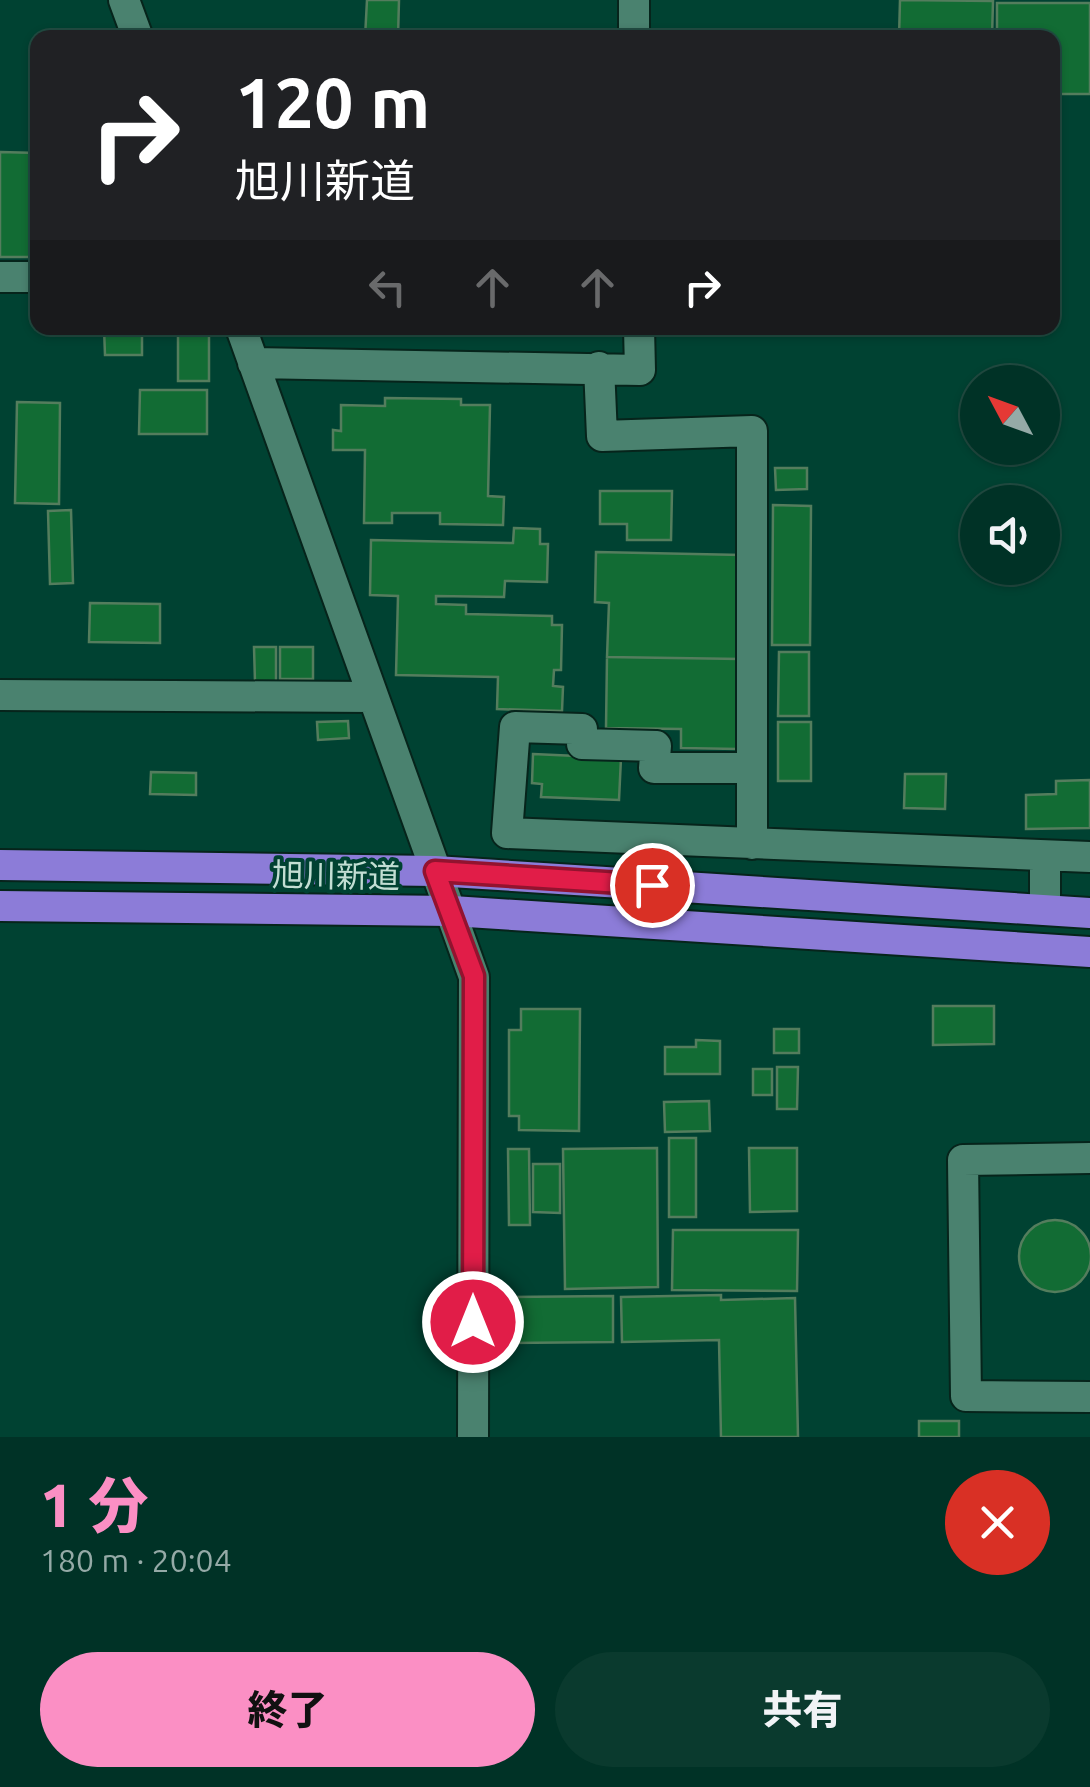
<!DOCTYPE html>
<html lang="ja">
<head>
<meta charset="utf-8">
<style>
	body { margin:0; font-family:Ubuntu,"Noto Sans JP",sans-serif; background:#0a3a2e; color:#f1f3f6; height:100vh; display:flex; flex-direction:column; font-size:38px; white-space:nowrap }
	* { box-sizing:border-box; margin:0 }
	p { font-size:32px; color:#95aaa7 }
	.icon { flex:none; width:55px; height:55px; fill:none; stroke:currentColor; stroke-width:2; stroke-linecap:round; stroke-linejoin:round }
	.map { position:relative; height:1437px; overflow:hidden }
	.sheet { display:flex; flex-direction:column; background:#003226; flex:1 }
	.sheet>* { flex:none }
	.banner { position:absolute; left:30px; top:30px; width:1030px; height:305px; border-radius:20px; box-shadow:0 2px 8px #0004,0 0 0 2px #224d43; background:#202124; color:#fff; overflow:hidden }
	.needle { width:65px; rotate:311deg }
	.controls { position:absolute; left:960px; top:365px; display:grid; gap:20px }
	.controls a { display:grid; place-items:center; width:100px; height:100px; border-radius:50%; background:#003226; box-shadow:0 2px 8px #0004,0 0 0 2px #224d43; font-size:50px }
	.pin { position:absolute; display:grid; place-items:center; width:85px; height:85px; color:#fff; margin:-42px; border:5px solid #fff; border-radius:50%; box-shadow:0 2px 10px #0007 }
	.me { position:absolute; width:110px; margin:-55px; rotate:0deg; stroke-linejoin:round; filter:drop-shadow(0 0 8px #0008) }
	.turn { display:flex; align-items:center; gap:35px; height:210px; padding:0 40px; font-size:45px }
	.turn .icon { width:130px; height:130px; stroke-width:2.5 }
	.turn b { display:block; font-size:70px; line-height:85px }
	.lanes { display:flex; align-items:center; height:95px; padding:0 40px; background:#0003; justify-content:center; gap:50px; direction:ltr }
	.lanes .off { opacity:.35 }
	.round { display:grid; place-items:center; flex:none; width:105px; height:105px; border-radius:52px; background:#0a3a2e }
	.summary { display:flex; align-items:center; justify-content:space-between; height:170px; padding:0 40px }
	h1 { font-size:60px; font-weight:800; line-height:75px; color:#fb8fc4 }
	.button { display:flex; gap:20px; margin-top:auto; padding:20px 40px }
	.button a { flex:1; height:115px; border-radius:60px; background:#fb8fc4; color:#111; font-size:40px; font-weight:800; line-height:115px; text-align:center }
	.button a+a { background:#0a3a2e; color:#f1f3f6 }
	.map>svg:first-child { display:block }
</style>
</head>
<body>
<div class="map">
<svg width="1090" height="1437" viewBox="0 0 1090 1437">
	<rect width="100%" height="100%" fill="#004232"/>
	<path fill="#126c34" stroke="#547d5d" stroke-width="2.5" d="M 367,0 L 399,0 L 398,38 L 365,38 Z
		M 900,0 L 993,1 L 992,38 L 899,38 Z
		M 997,3 L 1090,3 L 1090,94 L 1052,94 L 1052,38 L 997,38 Z
		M 0,152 L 38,153 L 38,257 L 0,257 Z
		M 104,328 L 142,328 L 142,355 L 105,355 Z
		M 178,328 L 209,328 L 209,381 L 178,381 Z
		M 140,390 L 207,390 L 207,434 L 139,434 Z
		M 385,398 L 461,399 L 461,405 L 490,405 L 488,496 L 504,497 L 503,525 L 440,524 L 440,513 L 392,513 L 392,523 L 364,523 L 365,450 L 333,450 L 333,430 L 341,431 L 341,405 L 385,406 Z
		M 17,402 L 60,403 L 59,504 L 15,503 Z
		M 775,468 L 807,468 L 807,489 L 776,490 Z
		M 600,491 L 672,491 L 671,540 L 627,540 L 627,524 L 600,524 Z
		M 773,505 L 811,506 L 810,645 L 772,645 Z
		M 71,510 L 73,583 L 50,584 L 48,511 Z
		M 514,528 L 540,529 L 540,544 L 548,544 L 547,582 L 505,581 L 504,597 L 436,596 L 436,604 L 466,605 L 466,614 L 552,616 L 552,625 L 562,625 L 561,670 L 554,670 L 553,686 L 563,687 L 562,711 L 497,709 L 498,677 L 396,675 L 398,596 L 370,595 L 371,540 L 513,543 Z
		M 596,552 L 742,555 L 740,659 L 607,657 L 609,603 L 595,602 Z
		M 90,603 L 160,604 L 160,643 L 89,642 Z
		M 254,647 L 276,647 L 276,681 L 255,682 Z
		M 280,647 L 313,647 L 313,679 L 280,679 Z
		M 779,652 L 809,652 L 809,716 L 778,716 Z
		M 607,657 L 740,659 L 738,749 L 681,748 L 681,729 L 606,728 Z
		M 348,721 L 349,738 L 318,740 L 317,722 Z
		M 778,722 L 811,722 L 811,781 L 778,781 Z
		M 533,754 L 621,758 L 619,800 L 541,797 L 542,784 L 532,783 Z
		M 151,772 L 196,773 L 196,795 L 150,794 Z
		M 905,774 L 946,774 L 945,809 L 904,808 Z
		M 1090,780 L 1090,828 L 1026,829 L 1026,795 L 1056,794 L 1056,781 Z
		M 933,1006 L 994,1006 L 994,1044 L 933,1045 Z
		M 521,1009 L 580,1009 L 579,1131 L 519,1130 L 519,1116 L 509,1116 L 509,1030 L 521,1030 Z
		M 774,1029 L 799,1029 L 799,1053 L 774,1053 Z
		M 696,1040 L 720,1041 L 720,1074 L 665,1074 L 665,1047 L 696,1047 Z
		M 777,1067 L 798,1067 L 797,1109 L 777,1109 Z
		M 753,1069 L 772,1069 L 772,1095 L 753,1095 Z
		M 709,1101 L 710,1131 L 665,1132 L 664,1102 Z
		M 669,1138 L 696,1138 L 696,1217 L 669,1217 Z
		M 657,1148 L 658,1287 L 565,1289 L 563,1149 Z
		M 749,1148 L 797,1148 L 797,1211 L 750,1212 Z
		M 508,1149 L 529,1149 L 530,1225 L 509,1225 Z
		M 533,1164 L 560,1164 L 560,1213 L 533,1212 Z
		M1019 1256a36 36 0 1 1 72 0a36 36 0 1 1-72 0Z
		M 673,1230 L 798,1230 L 797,1291 L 672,1290 Z
		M 721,1295 L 721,1300 L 795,1298 L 798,1437 L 721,1437 L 719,1340 L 622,1342 L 621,1297 Z
		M 613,1296 L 613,1342 L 510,1343 L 510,1297 Z
		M 919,1421 L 959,1421 L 959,1437 L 919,1437 Z"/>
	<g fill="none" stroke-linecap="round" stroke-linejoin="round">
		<defs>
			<path id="minor" d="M 124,0 L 138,38
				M 634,0 L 634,38
				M 0,277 L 38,277
				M 241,328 L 474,977 L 473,1437
				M 253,363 L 640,370 L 639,328
				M 599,367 L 602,436 L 752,431 L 752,844
				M 0,695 L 372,697
				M 752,768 L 654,768 L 656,746 L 582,744 L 582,729 L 515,727 L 507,833 L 1090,857
				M 1045,910 L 1045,857
				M 1090,1158 L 963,1160 L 966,1396 L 1090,1397"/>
			<path id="highway" d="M 0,865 L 435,871 L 1090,913
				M 0,906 L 452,911 L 1090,952"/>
		</defs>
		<use href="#minor" stroke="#06241b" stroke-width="34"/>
		<use href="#highway" stroke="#06241b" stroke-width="34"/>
		<use href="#minor" stroke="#4a826f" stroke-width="30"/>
		<use href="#highway" stroke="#8c7cd8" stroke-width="30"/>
	</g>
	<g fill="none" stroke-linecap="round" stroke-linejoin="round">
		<defs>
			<path id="route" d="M 473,1322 L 474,976 L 435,871 L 652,885"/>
		</defs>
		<use href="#route" stroke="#92132f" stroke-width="25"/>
		<use href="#route" stroke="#e11d48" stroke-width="18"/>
	</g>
	<g text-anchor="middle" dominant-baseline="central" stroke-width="8" stroke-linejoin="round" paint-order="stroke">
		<g font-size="32" fill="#c2ded3" stroke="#004232">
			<text transform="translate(336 875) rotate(1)">旭川新道</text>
		</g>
	</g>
</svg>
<div class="controls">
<a><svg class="needle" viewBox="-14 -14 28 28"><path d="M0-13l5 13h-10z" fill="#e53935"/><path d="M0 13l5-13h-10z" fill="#95aaa7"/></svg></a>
<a><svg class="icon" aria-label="sound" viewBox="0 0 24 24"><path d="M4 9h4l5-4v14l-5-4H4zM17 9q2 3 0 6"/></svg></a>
</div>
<div class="pin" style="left:652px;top:885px;background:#d93025"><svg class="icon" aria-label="arrive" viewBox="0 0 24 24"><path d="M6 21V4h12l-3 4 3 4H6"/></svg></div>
<svg class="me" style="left:473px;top:1322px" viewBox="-20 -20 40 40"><circle r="17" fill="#e11d48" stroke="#fff" stroke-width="3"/><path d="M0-11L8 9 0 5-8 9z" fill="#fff"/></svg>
<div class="banner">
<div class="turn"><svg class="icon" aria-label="right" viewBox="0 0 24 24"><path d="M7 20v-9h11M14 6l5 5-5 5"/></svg><div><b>120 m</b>旭川新道</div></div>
<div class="lanes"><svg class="icon off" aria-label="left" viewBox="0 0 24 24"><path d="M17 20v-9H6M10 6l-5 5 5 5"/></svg><svg class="icon off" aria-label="ahead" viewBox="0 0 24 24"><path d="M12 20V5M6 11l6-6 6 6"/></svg><svg class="icon off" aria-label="ahead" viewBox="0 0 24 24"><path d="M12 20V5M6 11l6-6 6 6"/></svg><svg class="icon" aria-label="right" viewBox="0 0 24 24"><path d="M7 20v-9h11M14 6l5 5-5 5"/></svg></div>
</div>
</div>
<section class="sheet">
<div class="summary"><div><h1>1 分</h1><p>180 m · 20:04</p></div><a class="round" style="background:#d93025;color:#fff"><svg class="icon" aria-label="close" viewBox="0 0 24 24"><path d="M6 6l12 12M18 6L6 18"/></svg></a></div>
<div class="button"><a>終了</a><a>共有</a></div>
</section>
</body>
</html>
